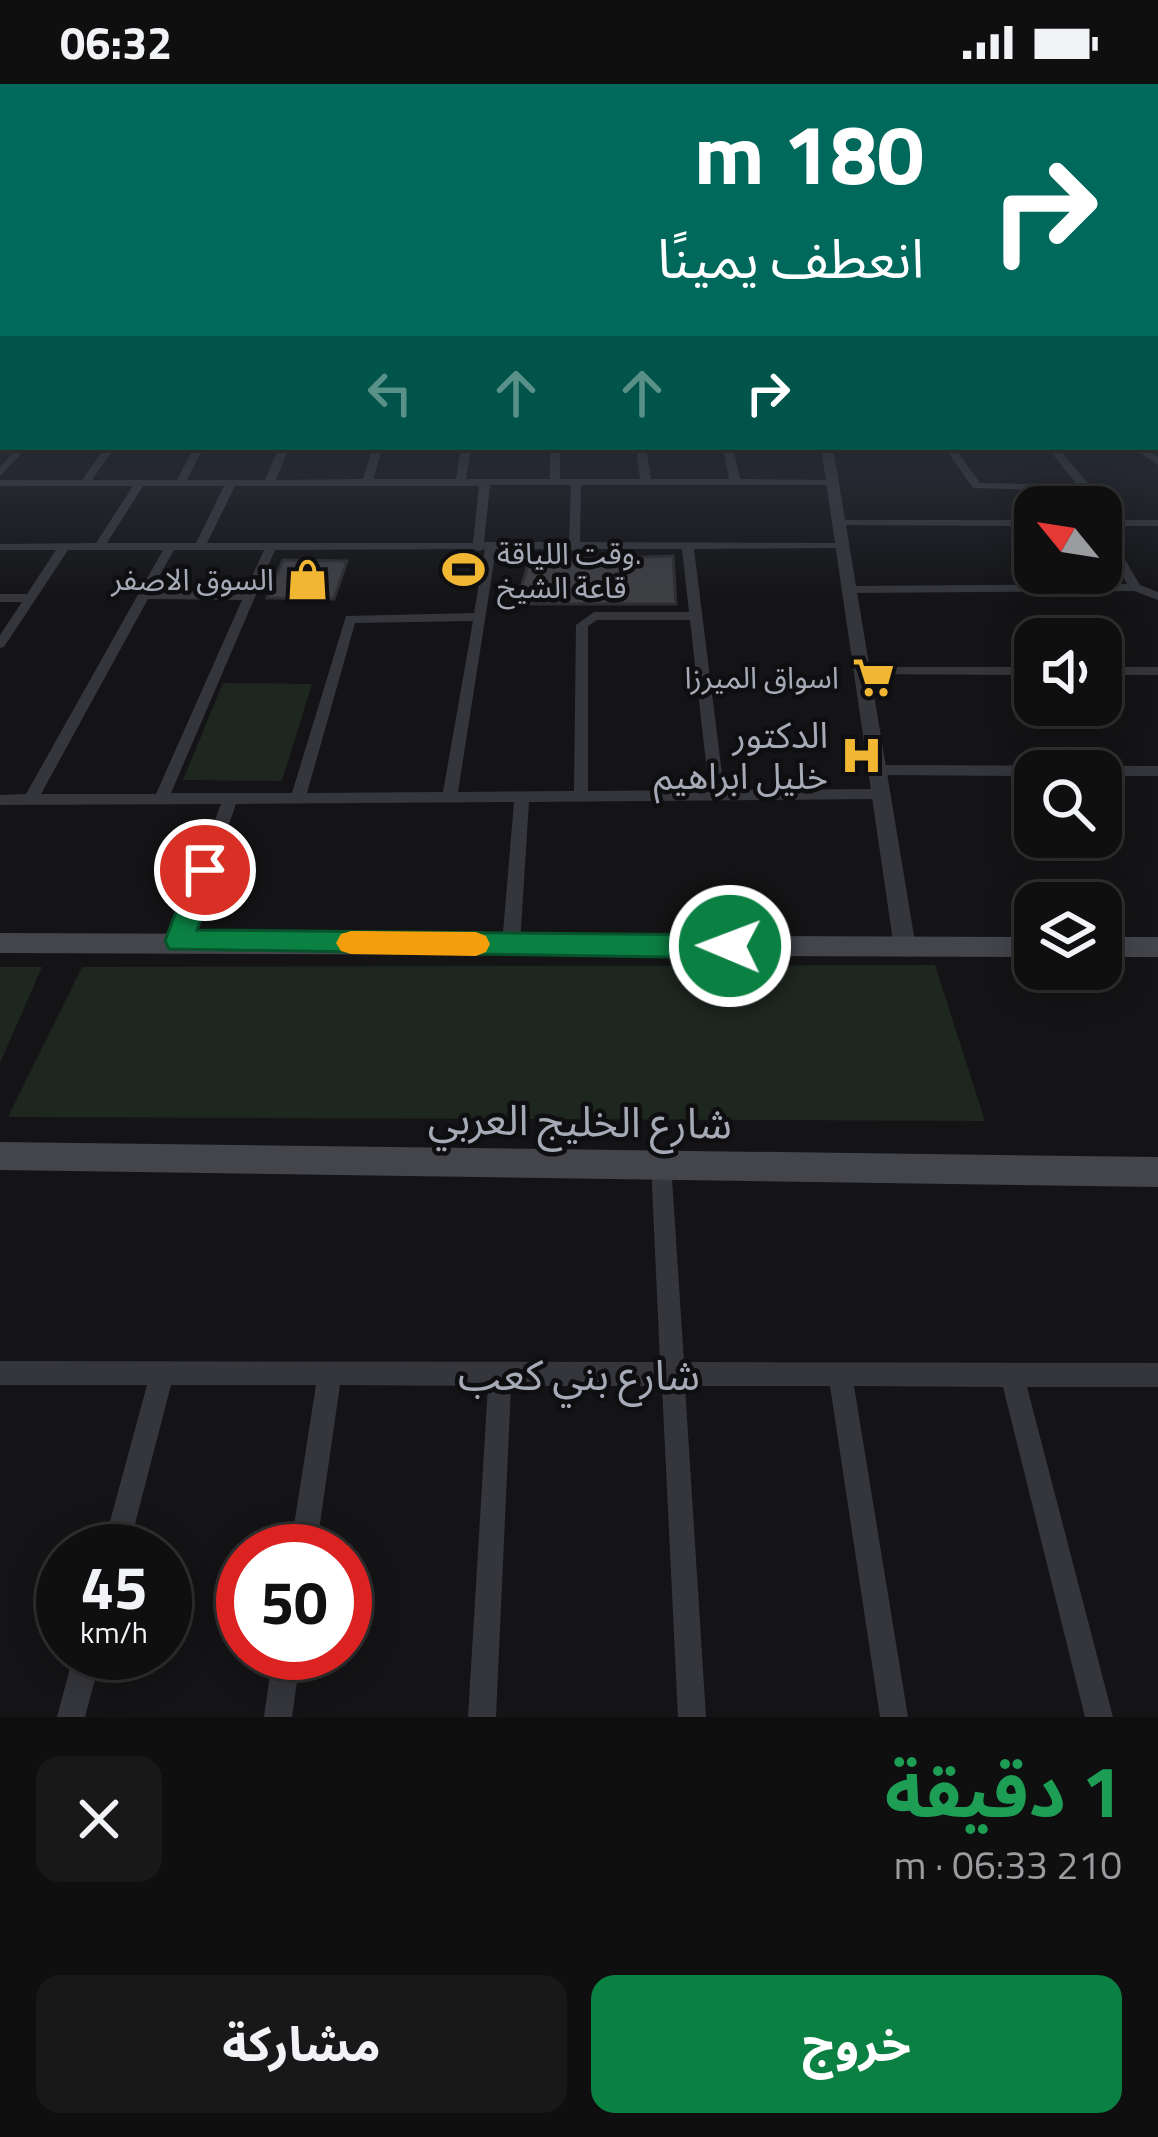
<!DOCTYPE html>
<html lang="ar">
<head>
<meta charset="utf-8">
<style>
	body { margin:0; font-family:"Titillium Web","Noto Sans Arabic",sans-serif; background:#181819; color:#f1f3f6; direction:rtl; height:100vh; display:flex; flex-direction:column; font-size:45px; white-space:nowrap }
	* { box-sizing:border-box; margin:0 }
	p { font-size:39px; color:#9b9c9f }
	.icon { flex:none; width:66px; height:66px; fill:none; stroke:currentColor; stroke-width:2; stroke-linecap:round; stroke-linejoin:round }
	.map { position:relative; height:1633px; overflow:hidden; direction:ltr }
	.sheet { display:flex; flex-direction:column; background:#0f0f10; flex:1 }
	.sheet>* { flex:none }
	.banner { position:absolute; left:0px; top:0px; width:1158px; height:366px; box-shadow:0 6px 30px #0003,0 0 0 3px #2f2f30; direction:rtl; background:#00695c; color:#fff; overflow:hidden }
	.needle { width:78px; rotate:300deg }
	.tools { position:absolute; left:1014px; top:402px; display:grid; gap:24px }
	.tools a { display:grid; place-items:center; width:108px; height:108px; border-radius:24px; background:#0f0f10; box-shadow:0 6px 30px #0003,0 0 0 3px #2f2f30; font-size:60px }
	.speed { position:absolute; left:36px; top:1440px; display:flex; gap:24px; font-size:60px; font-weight:700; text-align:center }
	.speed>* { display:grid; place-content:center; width:156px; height:156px; border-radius:50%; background:#0f0f10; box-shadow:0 6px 30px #0003,0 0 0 3px #2f2f30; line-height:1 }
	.speed small { font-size:30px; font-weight:400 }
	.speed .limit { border:18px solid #d22; background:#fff; color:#111 }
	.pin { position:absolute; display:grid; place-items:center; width:102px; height:102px; color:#fff; margin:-51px; border:6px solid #fff; border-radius:50%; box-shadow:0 3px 12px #0007 }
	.me { position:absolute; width:132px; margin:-66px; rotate:271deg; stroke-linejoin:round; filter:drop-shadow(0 0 9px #0008) }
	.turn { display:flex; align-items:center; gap:42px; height:252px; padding:0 36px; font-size:54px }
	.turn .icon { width:156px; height:156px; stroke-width:2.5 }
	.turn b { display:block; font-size:84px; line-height:102px }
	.lanes { display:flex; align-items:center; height:114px; padding:0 36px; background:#0003; justify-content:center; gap:60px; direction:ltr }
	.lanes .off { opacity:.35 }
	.round { display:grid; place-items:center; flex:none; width:126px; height:126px; border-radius:24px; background:#181819 }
	.overview { display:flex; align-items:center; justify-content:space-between; height:204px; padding:0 36px }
	h1 { font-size:72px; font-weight:700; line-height:90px; color:#1e9e55 }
	.button { display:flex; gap:24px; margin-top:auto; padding:24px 36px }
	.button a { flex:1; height:138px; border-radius:24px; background:#0b8043; color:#fff; font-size:48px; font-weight:700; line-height:138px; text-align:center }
	.button a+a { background:#181819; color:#f1f3f6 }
	.status { display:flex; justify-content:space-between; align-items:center; height:84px; padding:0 60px; background:#0f0f10; direction:ltr }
	.status svg { height:33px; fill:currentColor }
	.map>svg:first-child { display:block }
</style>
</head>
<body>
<div class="status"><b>06:32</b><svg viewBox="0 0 49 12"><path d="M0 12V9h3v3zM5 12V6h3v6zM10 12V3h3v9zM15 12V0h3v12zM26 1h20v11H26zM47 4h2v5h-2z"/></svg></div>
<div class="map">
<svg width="1158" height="1633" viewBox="0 0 1158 1633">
	<rect width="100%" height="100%" fill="#141416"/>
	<path fill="#1e2620" d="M 223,599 L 312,600 L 282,697 L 183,696 Z
		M 935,881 L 985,1037 L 8,1033 L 82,883 Z
		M 0,883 L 42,883 L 0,979 Z"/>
	<path fill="#3e3f43" stroke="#2e2e32" stroke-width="3" d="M 673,472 L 676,520 L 516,520 L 529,477 Z
		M 283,476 L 347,477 L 334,515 L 267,514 Z"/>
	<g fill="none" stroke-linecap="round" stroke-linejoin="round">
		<path fill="#35363b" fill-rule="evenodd" d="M 1155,298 L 1158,298 L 1158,304 L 1155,304 Z
			M 18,363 L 28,363 L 0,392 L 0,383 Z
			M 105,363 L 115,363 L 92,396 L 177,396 L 194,363 L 204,363 L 187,396 L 265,396 L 279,363 L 289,363 L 276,396 L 363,395 L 373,363 L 383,363 L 373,395 L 456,395 L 461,363 L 471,363 L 466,395 L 550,395 L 550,363 L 560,363 L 560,395 L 640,395 L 636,363 L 646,363 L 651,395 L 729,395 L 723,363 L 733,363 L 740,395 L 837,396 L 838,398 L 833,401 L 581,401 L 580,458 L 847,459 L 847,463 L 843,464 L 694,465 L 724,706 L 884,705 L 891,710 L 884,715 L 529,718 L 520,860 L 517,865 L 505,865 L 502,860 L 514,718 L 236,720 L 188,857 L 185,862 L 173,862 L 170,857 L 221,720 L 0,721 L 0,711 L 26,710 L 163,466 L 68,466 L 4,563 L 0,564 L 0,551 L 22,518 L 0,518 L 0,510 L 27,510 L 56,466 L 0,466 L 0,460 L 96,459 L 133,402 L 0,402 L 0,396 L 82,396 ZM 490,401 L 571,401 L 569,458 L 484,458 ZM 143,402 L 224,402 L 196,459 L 107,459 ZM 235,402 L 479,402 L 473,459 L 207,459 ZM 473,465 L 478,467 L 485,465 L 474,529 L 346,532 L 292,709 L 171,709 L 275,466 ZM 496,465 L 569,465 L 574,467 L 579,465 L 682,465 L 689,528 L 594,528 L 576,541 L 574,707 L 458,708 ZM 174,466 L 264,466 L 245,508 L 151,507 ZM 148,515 L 242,516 L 156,710 L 41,710 ZM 597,536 L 690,536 L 709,706 L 588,707 L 588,542 ZM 473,537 L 443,708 L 307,709 L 355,539 Z
			M 944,363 L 954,363 L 980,399 L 1077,401 L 1047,363 L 1057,363 L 1120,436 L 1158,436 L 1158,442 L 1105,442 L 1140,501 L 1158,508 L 1158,516 L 1134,507 L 847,509 L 845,506 L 851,502 L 1127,500 L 1101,454 L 1101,436 L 1108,436 L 1101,428 L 1101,423 L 1097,423 L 1082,407 L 973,404 Z
			M 1132,363 L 1143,363 L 1158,373 L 1158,381 Z
			M 839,436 L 1035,436 L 1035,442 L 835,441 L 834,439 Z
			M 864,583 L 1035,583 L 1035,591 L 859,590 L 859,584 Z
			M 1101,583 L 1158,583 L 1158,591 L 1101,591 Z
			M 880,681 L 1158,682 L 1158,692 L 1101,692 L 1101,687 L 1035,687 L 1035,692 L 880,691 L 873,686 Z
			M 661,1069 L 668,1072 L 671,1079 L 684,1278 L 1158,1279 L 1158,1303 L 1027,1303 L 1113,1633 L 1085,1633 L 1003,1303 L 854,1302 L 908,1633 L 880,1633 L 830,1302 L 685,1302 L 706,1633 L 678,1633 L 662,1302 L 511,1302 L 496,1633 L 468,1633 L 488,1302 L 340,1301 L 316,1467 L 290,1467 L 316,1301 L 171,1301 L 128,1467 L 102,1467 L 147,1301 L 0,1301 L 0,1277 L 660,1278 L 651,1079 L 654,1072 Z
			M 74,1569 L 102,1569 L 85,1633 L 57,1633 Z
			M 273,1569 L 301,1569 L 292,1633 L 264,1633 Z"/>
		<path fill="#35363b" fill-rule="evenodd" d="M 821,363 L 833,363 L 916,864 L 913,870 L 905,873 L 897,870 L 894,864 Z"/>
		<path fill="#43454b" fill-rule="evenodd" d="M 0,849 L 1035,853 L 1035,873 L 0,869 Z
			M 1101,853 L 1158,853 L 1158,873 L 1101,873 Z
			M 0,1058 L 1158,1073 L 1158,1103 L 0,1086 Z"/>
	</g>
	<linearGradient id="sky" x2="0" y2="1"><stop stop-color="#0b0b0c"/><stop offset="0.56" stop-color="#343a47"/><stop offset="1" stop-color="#343a47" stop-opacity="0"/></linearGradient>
	<rect width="1158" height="518" fill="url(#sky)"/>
	<path fill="#0b8043" stroke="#07532c" stroke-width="3" d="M 205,776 L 218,786 L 197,846 L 730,851 L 740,854 L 744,862 L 740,871 L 730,874 L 169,865 L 165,857 L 192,786 Z"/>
	<path fill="#f59e0b" d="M 351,847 L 476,848 L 486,852 L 490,860 L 486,868 L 476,872 L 351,870 L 341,867 L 336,859 L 341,850 Z"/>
	<defs>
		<symbol id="stadium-bare" viewBox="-9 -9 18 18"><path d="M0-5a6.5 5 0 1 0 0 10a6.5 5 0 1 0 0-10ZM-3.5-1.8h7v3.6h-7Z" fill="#f1b732" stroke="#0f0f11" stroke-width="2.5" paint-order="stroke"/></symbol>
		<symbol id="shop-bare" viewBox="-9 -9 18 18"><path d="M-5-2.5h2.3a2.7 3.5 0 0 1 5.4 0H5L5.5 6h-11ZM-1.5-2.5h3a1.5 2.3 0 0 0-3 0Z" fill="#f1b732" stroke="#0f0f11" stroke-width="2.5" paint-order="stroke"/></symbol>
		<symbol id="supermarket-bare" viewBox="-9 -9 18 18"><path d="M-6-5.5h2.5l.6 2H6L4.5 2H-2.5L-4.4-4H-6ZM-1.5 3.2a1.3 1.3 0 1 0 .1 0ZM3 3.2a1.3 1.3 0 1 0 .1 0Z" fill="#f1b732" stroke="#0f0f11" stroke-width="2.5" paint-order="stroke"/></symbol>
		<symbol id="hospital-bare" viewBox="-9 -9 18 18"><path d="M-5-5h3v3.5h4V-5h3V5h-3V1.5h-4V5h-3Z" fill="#f1b732" stroke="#0f0f11" stroke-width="2.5" paint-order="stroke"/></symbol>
	</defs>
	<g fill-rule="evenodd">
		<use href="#stadium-bare" x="434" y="456" width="59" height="59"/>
		<use href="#shop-bare" x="278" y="466" width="59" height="59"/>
		<use href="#supermarket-bare" x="844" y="564" width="59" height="59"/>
		<use href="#hospital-bare" x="832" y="642" width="59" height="59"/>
	</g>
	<g text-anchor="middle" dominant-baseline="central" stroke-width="9" stroke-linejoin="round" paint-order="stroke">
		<g font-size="30" fill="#a6aab6" stroke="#0f0f11" text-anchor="end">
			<text x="497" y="469" text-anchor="start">وقت اللياقة.<tspan x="497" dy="34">قاعة الشيخ</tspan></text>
			<text x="274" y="495">السوق الاصفر</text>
			<text x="839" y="593">اسواق الميرزا</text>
		</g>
		<g font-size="36" fill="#a6aab6" stroke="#0f0f11" text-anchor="end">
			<text x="828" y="650">الدكتور<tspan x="828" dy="41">خليل ابراهيم</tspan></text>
		</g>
		<g font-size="42" fill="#a6aab6" stroke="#0f0f11">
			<text transform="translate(580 1036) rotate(1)">شارع الخليج العربي</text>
			<text x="579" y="1290">شارع بني كعب</text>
		</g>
	</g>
</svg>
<div class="tools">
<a><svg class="needle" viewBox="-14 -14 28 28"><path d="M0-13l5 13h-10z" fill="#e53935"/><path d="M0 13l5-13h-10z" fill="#9b9c9f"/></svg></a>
<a><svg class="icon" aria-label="sound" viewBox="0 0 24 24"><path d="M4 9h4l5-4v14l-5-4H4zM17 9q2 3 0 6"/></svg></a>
<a><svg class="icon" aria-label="search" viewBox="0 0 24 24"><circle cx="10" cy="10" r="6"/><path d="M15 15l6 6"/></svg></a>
<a><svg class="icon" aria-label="layers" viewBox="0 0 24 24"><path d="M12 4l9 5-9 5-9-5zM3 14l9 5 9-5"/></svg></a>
</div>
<div class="speed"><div>45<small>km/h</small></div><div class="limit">50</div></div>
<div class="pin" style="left:205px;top:786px;background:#d93025"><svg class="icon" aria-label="arrive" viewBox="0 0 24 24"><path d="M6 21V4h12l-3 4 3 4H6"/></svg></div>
<svg class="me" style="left:730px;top:862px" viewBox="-20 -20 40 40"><circle r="17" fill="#0b8043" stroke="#fff" stroke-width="3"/><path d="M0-11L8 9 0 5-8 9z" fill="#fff"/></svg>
<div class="banner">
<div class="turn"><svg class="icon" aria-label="right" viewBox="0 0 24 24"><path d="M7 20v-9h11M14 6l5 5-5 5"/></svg><div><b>180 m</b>انعطف يمينًا</div></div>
<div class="lanes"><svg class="icon off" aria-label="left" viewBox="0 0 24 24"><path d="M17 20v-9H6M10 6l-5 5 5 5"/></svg><svg class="icon off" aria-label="ahead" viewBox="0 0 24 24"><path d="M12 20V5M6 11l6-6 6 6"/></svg><svg class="icon off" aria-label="ahead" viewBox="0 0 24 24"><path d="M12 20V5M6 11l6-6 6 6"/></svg><svg class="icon" aria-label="right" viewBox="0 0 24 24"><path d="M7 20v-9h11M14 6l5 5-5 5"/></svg></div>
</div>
</div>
<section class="sheet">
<div class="overview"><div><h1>1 دقيقة</h1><p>210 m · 06:33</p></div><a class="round"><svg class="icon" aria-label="close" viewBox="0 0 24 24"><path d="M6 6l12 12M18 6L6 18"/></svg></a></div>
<div class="button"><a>خروج</a><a>مشاركة</a></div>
</section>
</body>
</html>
